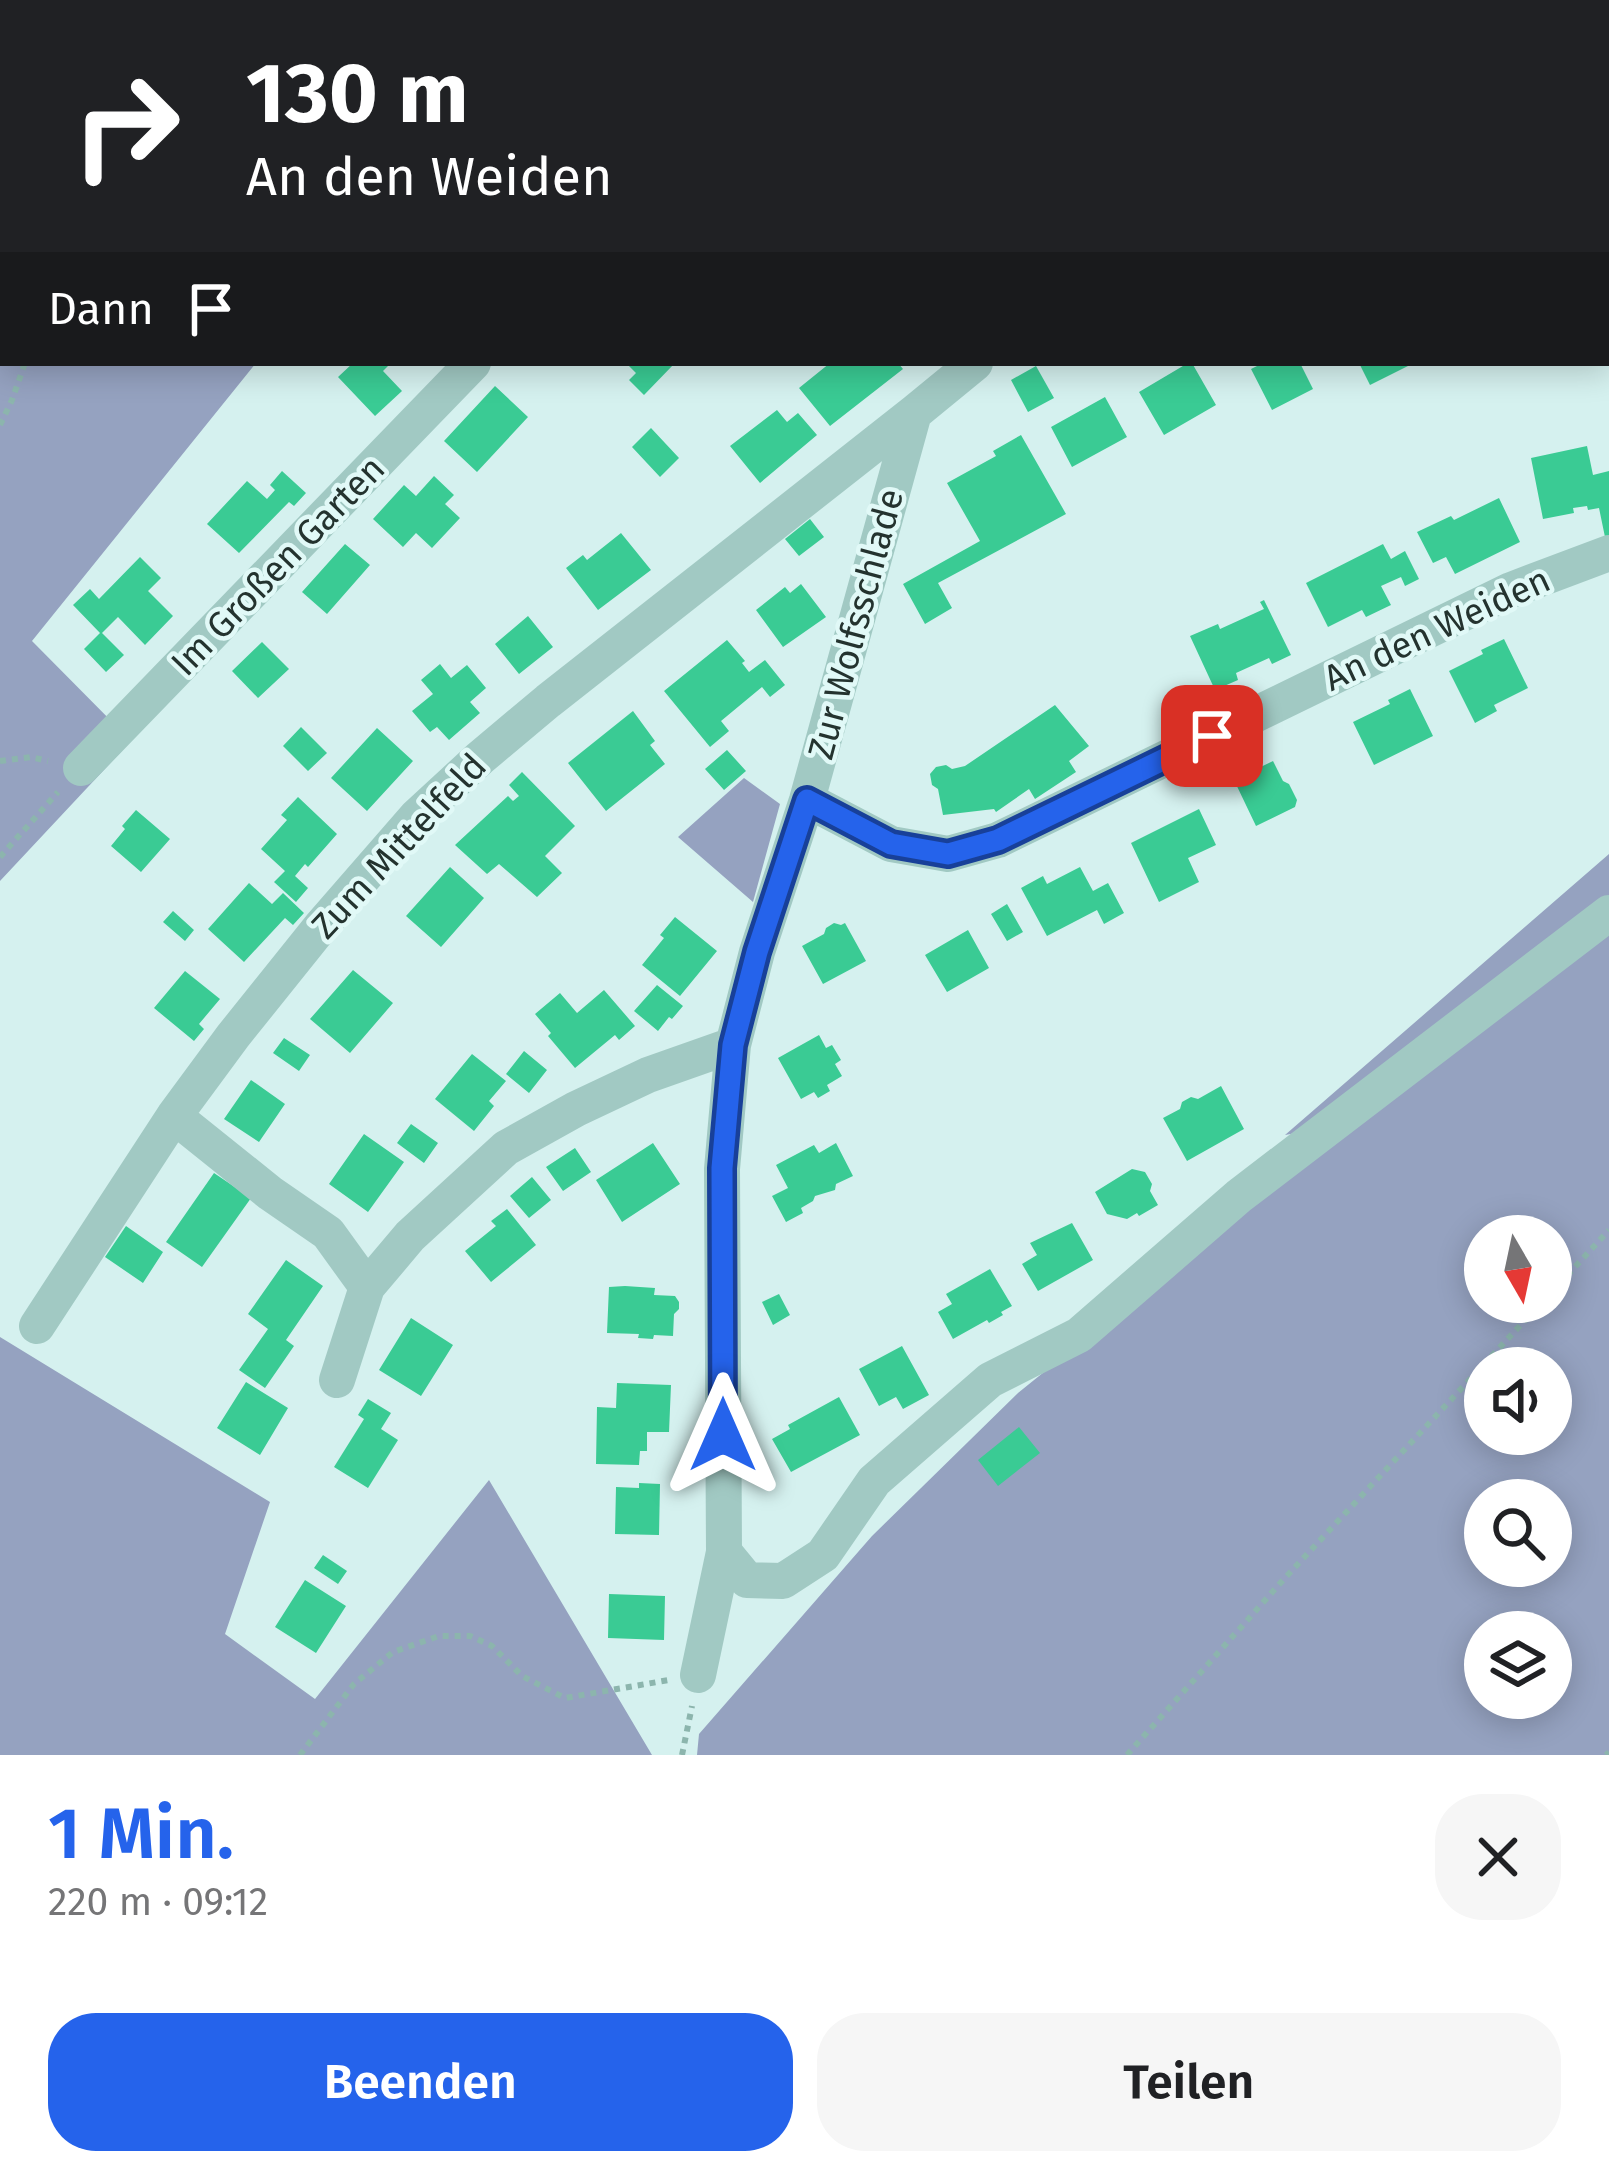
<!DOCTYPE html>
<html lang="de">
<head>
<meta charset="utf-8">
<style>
	body { margin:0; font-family:"Fira Sans",sans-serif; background:#f6f6f6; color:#202124; height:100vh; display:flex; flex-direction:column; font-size:45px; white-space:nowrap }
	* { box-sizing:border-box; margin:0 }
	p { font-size:39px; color:#757577 }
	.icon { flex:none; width:66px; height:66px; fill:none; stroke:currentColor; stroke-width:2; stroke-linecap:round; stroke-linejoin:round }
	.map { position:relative; height:1755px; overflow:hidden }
	.drawer { display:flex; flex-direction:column; background:#fff; flex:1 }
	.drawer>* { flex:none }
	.hud { position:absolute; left:0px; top:0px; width:1611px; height:366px; box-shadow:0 6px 30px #0003; background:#202124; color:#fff; overflow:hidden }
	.needle { width:78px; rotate:171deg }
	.buttons { position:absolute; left:1464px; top:1215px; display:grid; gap:24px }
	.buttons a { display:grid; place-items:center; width:108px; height:108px; border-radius:50%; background:#fff; box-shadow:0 6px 30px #0003; font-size:60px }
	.pin { position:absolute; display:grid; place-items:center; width:102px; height:102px; color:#fff; margin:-51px; border-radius:24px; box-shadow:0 6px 18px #0006 }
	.me { position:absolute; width:132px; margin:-66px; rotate:0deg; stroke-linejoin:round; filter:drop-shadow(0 0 9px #0008) }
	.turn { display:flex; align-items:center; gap:42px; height:252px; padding:0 48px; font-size:54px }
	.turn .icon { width:156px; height:156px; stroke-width:2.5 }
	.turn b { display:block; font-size:84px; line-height:102px }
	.then { display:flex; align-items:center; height:114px; padding:0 48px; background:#0003; gap:24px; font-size:45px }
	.round { display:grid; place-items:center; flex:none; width:126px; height:126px; border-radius:48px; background:#f6f6f6 }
	.overview { display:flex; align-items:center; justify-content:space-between; height:204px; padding:0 48px }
	h1 { font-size:72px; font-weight:600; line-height:90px; color:#2563eb }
	.cta { display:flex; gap:24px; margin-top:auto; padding:24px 48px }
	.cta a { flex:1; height:138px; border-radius:48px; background:#2563eb; color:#fff; font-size:48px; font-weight:600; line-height:138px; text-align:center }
	.cta a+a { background:#f6f6f6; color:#202124 }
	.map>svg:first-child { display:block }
</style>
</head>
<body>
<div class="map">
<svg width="1609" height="1755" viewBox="0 0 1609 1755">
	<rect width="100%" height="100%" fill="#d5f1ef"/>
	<path fill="#95a2c0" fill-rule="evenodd" d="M 0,0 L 549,0 L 546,3 L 3,3 L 3,363 L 256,363 L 32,641 L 131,741 L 0,881 Z
		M 744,778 L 780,804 L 753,902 L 678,837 Z
		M 1609,854 L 1609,1755 L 697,1755 L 699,1734 L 872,1536 L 1018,1393 L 1413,1074 L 1318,1129 L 1285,1135 ZM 1485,1236 L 1551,1236 L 1551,1302 L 1485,1302 ZM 1485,1368 L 1551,1368 L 1551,1434 L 1485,1434 ZM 1485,1500 L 1551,1500 L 1551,1566 L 1485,1566 ZM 1485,1632 L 1551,1632 L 1551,1698 L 1485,1698 Z
		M 0,1337 L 270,1502 L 225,1634 L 315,1699 L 489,1480 L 652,1755 L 0,1755 Z"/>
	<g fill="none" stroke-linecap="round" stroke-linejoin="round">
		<path stroke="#af7396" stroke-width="57" d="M 34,3 L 34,0
			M 0,290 L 3,278"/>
	</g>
	<path fill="#3acb94" d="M 353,363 L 391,363 L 383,371 L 402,391 L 375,416 L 338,377 Z
		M 626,363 L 675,363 L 644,395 L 629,380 L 636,373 Z
		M 830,363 L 860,363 L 863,366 L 867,363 L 898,363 L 903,369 L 830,426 L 799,388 Z
		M 1188,363 L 1192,363 L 1216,405 L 1164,435 L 1139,392 Z
		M 1263,363 L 1300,363 L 1313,389 L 1272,410 L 1251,369 Z
		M 1359,363 L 1414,363 L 1370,385 Z
		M 1036,366 L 1054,398 L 1028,412 L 1011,380 Z
		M 495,386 L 528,417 L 477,472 L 444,441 Z
		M 1105,397 L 1127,437 L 1072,467 L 1051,427 Z
		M 777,410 L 787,422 L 798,413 L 817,435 L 760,483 L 730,446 Z
		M 651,428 L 679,458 L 660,477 L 632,447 Z
		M 1021,435 L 1066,514 L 938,583 L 952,608 L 925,624 L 903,584 L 980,541 L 947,483 L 996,456 L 993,451 Z
		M 1587,446 L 1593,475 L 1609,471 L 1609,536 L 1605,537 L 1599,508 L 1588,510 L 1587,506 L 1573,508 L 1574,513 L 1543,519 L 1531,458 Z
		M 282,471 L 306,493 L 294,506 L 289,502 L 239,553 L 207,524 L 247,481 L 267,499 L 275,490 L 270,485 Z
		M 434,476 L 454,495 L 445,504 L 460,518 L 432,548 L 416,533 L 403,547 L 373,519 L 404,485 L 416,496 Z
		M 1499,498 L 1520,542 L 1455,574 L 1446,557 L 1433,563 L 1417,532 L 1451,516 L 1454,520 Z
		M 810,519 L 824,537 L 799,556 L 785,539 Z
		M 621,533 L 651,570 L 598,610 L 566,568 L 583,555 L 587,560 Z
		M 345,544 L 370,565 L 327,614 L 302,592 Z
		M 1383,544 L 1391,559 L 1405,551 L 1419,579 L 1405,586 L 1401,577 L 1381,586 L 1391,605 L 1366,617 L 1362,610 L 1328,627 L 1306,583 Z
		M 140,557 L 161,578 L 148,591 L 173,616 L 145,645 L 118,617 L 102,633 L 124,655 L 106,672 L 84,649 L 100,633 L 73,605 L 90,589 L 99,599 Z
		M 801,584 L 826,617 L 783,647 L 756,610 L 785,587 L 790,593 Z
		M 1264,600 L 1291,655 L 1272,664 L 1269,658 L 1236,673 L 1238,680 L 1215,690 L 1190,636 L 1218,624 L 1220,629 L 1264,609 L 1260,602 Z
		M 528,616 L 553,647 L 519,674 L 495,644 Z
		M 1504,639 L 1528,688 L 1494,705 L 1497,711 L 1475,723 L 1449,671 L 1483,654 L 1481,650 Z
		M 727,640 L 745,661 L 742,663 L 749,672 L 765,660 L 785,685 L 770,697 L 762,687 L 721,721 L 729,731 L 710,747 L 664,691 Z
		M 262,642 L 289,669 L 258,698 L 232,671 Z
		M 440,664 L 451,678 L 467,665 L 486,688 L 470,702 L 480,713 L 449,740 L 437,727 L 430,732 L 412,711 L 433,694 L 421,680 Z
		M 1410,689 L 1433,736 L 1374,765 L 1353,722 L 1390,704 L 1388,700 Z
		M 1055,705 L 1089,746 L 1069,761 L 1076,772 L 1035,799 L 1029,789 L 996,812 L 994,809 L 943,815 L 938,789 L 932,785 L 930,774 L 936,767 L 946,765 L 952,769 L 965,766 Z
		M 633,711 L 655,741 L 650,745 L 665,764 L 606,811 L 568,763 Z
		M 301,727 L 327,753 L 308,771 L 283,746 Z
		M 377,728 L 413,761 L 367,811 L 331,778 Z
		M 727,750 L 746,771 L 724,790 L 705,769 Z
		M 1273,761 L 1283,781 L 1289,784 L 1297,800 L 1295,807 L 1256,826 L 1234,780 Z
		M 522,772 L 575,826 L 545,856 L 562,873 L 537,897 L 499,864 L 487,874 L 455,845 L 508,796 L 513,801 L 519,796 L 509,785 Z
		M 298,797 L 337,834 L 308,867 L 305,864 L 295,876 L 308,888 L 296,902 L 274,882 L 285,871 L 261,849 L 287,820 L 281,815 Z
		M 1199,809 L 1216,845 L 1188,858 L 1199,882 L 1159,902 L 1131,843 Z
		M 136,810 L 170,839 L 141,872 L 111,846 L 125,829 L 122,826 Z
		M 450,867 L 484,898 L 441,947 L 406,916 Z
		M 1080,867 L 1093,891 L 1108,883 L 1124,913 L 1104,924 L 1097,910 L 1047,936 L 1021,888 L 1043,876 L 1047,884 Z
		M 249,883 L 272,904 L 283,893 L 304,913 L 293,925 L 285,918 L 244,962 L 208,929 Z
		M 1007,904 L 1023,932 L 1007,941 L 991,914 Z
		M 173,911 L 194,930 L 185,941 L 163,922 Z
		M 675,917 L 717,951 L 680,996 L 642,965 L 664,938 L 660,935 Z
		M 834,923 L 841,925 L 845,923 L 866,961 L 823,984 L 802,946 L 824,934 L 826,928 Z
		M 968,930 L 989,968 L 947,992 L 925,955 Z
		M 353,970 L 393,1003 L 350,1053 L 310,1019 Z
		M 185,971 L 220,999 L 199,1024 L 204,1029 L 194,1041 L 154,1008 Z
		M 657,985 L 683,1006 L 672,1019 L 669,1017 L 658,1031 L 634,1011 Z
		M 604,990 L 635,1026 L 619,1040 L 615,1035 L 575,1068 L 548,1036 L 551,1033 L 535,1014 L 560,993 L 577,1013 Z
		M 819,1035 L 826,1048 L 832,1045 L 841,1060 L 835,1064 L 842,1076 L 827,1085 L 830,1091 L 818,1098 L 814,1092 L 801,1099 L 778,1058 Z
		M 284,1038 L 310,1055 L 299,1071 L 273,1053 Z
		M 524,1051 L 547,1070 L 529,1093 L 506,1074 Z
		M 472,1054 L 506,1081 L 489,1101 L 494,1106 L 474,1131 L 435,1099 Z
		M 251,1080 L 285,1104 L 259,1142 L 224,1119 Z
		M 1221,1086 L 1244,1129 L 1187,1161 L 1163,1118 L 1180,1109 L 1182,1102 L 1191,1097 L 1198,1099 Z
		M 411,1124 L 438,1143 L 424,1163 L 397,1143 Z
		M 364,1134 L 404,1162 L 368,1212 L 329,1184 Z
		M 653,1143 L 680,1184 L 622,1222 L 596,1180 Z
		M 836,1143 L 853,1176 L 836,1184 L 835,1190 L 815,1196 L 813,1201 L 801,1208 L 803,1213 L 786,1222 L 772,1196 L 788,1188 L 776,1165 L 814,1145 L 819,1153 Z
		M 575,1148 L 591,1172 L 563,1191 L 546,1167 Z
		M 1132,1169 L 1145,1172 L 1152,1184 L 1150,1191 L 1158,1205 L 1139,1216 L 1137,1213 L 1127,1219 L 1107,1214 L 1095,1192 Z
		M 214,1173 L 251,1198 L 202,1267 L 166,1242 Z
		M 532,1177 L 551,1200 L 529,1218 L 510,1196 Z
		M 507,1209 L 536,1245 L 491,1282 L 465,1251 L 496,1226 L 491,1221 Z
		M 1072,1223 L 1093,1260 L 1038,1291 L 1022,1264 L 1037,1255 L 1030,1243 Z
		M 126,1226 L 163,1252 L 143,1283 L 105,1257 Z
		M 286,1260 L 323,1286 L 286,1340 L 294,1346 L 265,1388 L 239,1370 L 268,1329 L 248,1314 Z
		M 990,1269 L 1012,1306 L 1001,1312 L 1003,1315 L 989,1323 L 987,1320 L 953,1339 L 938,1312 L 952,1304 L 946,1294 Z
		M 625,1286 L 655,1288 L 654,1295 L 675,1296 L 679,1302 L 679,1309 L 674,1314 L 673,1336 L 654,1335 L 653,1339 L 638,1338 L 639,1334 L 607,1333 L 609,1287 Z
		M 779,1294 L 790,1315 L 773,1325 L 762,1302 Z
		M 411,1318 L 453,1345 L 421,1396 L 379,1370 Z
		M 902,1346 L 929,1395 L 903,1409 L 896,1397 L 879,1406 L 859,1369 Z
		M 246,1382 L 288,1408 L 260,1455 L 217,1428 Z
		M 617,1383 L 671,1385 L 669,1432 L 647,1432 L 647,1451 L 640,1451 L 639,1465 L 596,1464 L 597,1407 L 616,1408 Z
		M 839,1397 L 860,1435 L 791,1472 L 772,1439 L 790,1429 L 788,1425 Z
		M 368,1399 L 391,1413 L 381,1429 L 398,1440 L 368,1488 L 334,1467 L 364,1419 L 358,1415 Z
		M 1019,1427 L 1040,1453 L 998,1486 L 978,1460 Z
		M 639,1483 L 660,1484 L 659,1535 L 615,1534 L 616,1487 L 639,1488 Z
		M 323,1555 L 347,1571 L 338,1584 L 314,1568 Z
		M 305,1580 L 346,1606 L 316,1653 L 275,1627 Z
		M 609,1594 L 665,1596 L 664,1640 L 608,1638 Z"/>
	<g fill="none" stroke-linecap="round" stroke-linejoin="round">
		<path stroke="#8cb5ad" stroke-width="6" stroke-dasharray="6 6" stroke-linecap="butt" d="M 83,3 L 83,0
			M 0,425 L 12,400 L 25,363
			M 0,761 L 31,757 L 48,761
			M 0,857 L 58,792
			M 1551,1293 L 1609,1230
			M 300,1755 L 354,1684 L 393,1652 L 439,1636 L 470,1636 L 492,1646 L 522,1676 L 565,1698 L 669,1680
			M 682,1755 L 692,1706
			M 1127,1755 L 1284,1579 L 1542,1302
			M 1606,1755 L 1609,1752"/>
		<path stroke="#a1c9c3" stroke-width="36" d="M 1193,3 L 1193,0
			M 975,363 L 914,413 L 807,800 L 757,952 L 733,1045 L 722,1169 L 724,1552 L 747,1580 L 783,1581 L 823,1555 L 874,1481 L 990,1380 L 1079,1335 L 1239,1196 L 1609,913
			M 81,768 L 473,363
			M 807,800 L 891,844 L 948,854 L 998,840 L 1511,590 L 1609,553
			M 174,1116 L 270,1193 L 328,1233 L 367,1287
			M 37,1326 L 174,1116 L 233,1036 L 322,925 L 416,817 L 480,758 L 548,701 L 914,413
			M 337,1380 L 367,1287 L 410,1236 L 506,1148 L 576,1109 L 648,1075 L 733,1045
			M 698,1675 L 724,1552"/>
	</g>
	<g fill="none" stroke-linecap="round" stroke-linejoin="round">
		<defs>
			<path id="route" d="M 723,1435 L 722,1168 L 733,1045 L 757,952 L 807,800 L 891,844 L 948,854 L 998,840 L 1212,736"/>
		</defs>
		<use href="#route" stroke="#184099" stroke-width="30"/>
		<use href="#route" stroke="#2563eb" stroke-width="21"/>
	</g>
	<g text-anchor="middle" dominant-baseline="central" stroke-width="9" stroke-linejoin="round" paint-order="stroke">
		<g font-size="36" fill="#24332f" stroke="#e1f9f7">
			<text transform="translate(278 566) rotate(-46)">Im Großen Garten</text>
			<text transform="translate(856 624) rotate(-75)">Zur Wolfsschlade</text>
			<text transform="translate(1437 629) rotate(-25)">An den Weiden</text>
			<text transform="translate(399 846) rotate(-47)">Zum Mittelfeld</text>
		</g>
	</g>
</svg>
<div class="buttons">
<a><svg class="needle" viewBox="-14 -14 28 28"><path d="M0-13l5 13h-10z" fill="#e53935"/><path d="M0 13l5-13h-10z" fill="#757577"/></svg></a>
<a><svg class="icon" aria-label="sound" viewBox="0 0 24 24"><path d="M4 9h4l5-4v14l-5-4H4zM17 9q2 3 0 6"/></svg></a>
<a><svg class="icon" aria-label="search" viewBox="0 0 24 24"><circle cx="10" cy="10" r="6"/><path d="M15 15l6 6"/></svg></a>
<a><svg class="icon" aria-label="layers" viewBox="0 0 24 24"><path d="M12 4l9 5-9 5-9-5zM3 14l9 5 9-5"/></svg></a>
</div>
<div class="pin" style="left:1212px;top:736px;background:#d93025"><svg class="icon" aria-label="arrive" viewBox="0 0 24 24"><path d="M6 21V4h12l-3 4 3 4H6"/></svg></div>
<svg class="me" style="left:723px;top:1435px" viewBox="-20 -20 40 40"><path d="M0-17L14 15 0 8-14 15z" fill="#2563eb" stroke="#fff" stroke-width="4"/></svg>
<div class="hud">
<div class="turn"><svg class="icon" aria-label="right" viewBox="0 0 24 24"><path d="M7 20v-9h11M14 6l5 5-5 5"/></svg><div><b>130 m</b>An den Weiden</div></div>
<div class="then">Dann<svg class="icon" aria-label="arrive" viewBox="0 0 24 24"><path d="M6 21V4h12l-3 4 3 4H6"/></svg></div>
</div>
</div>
<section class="drawer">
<div class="overview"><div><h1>1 Min.</h1><p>220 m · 09:12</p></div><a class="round"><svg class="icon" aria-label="close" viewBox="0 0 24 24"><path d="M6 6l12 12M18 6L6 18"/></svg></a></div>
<div class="cta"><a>Beenden</a><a>Teilen</a></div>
</section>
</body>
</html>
